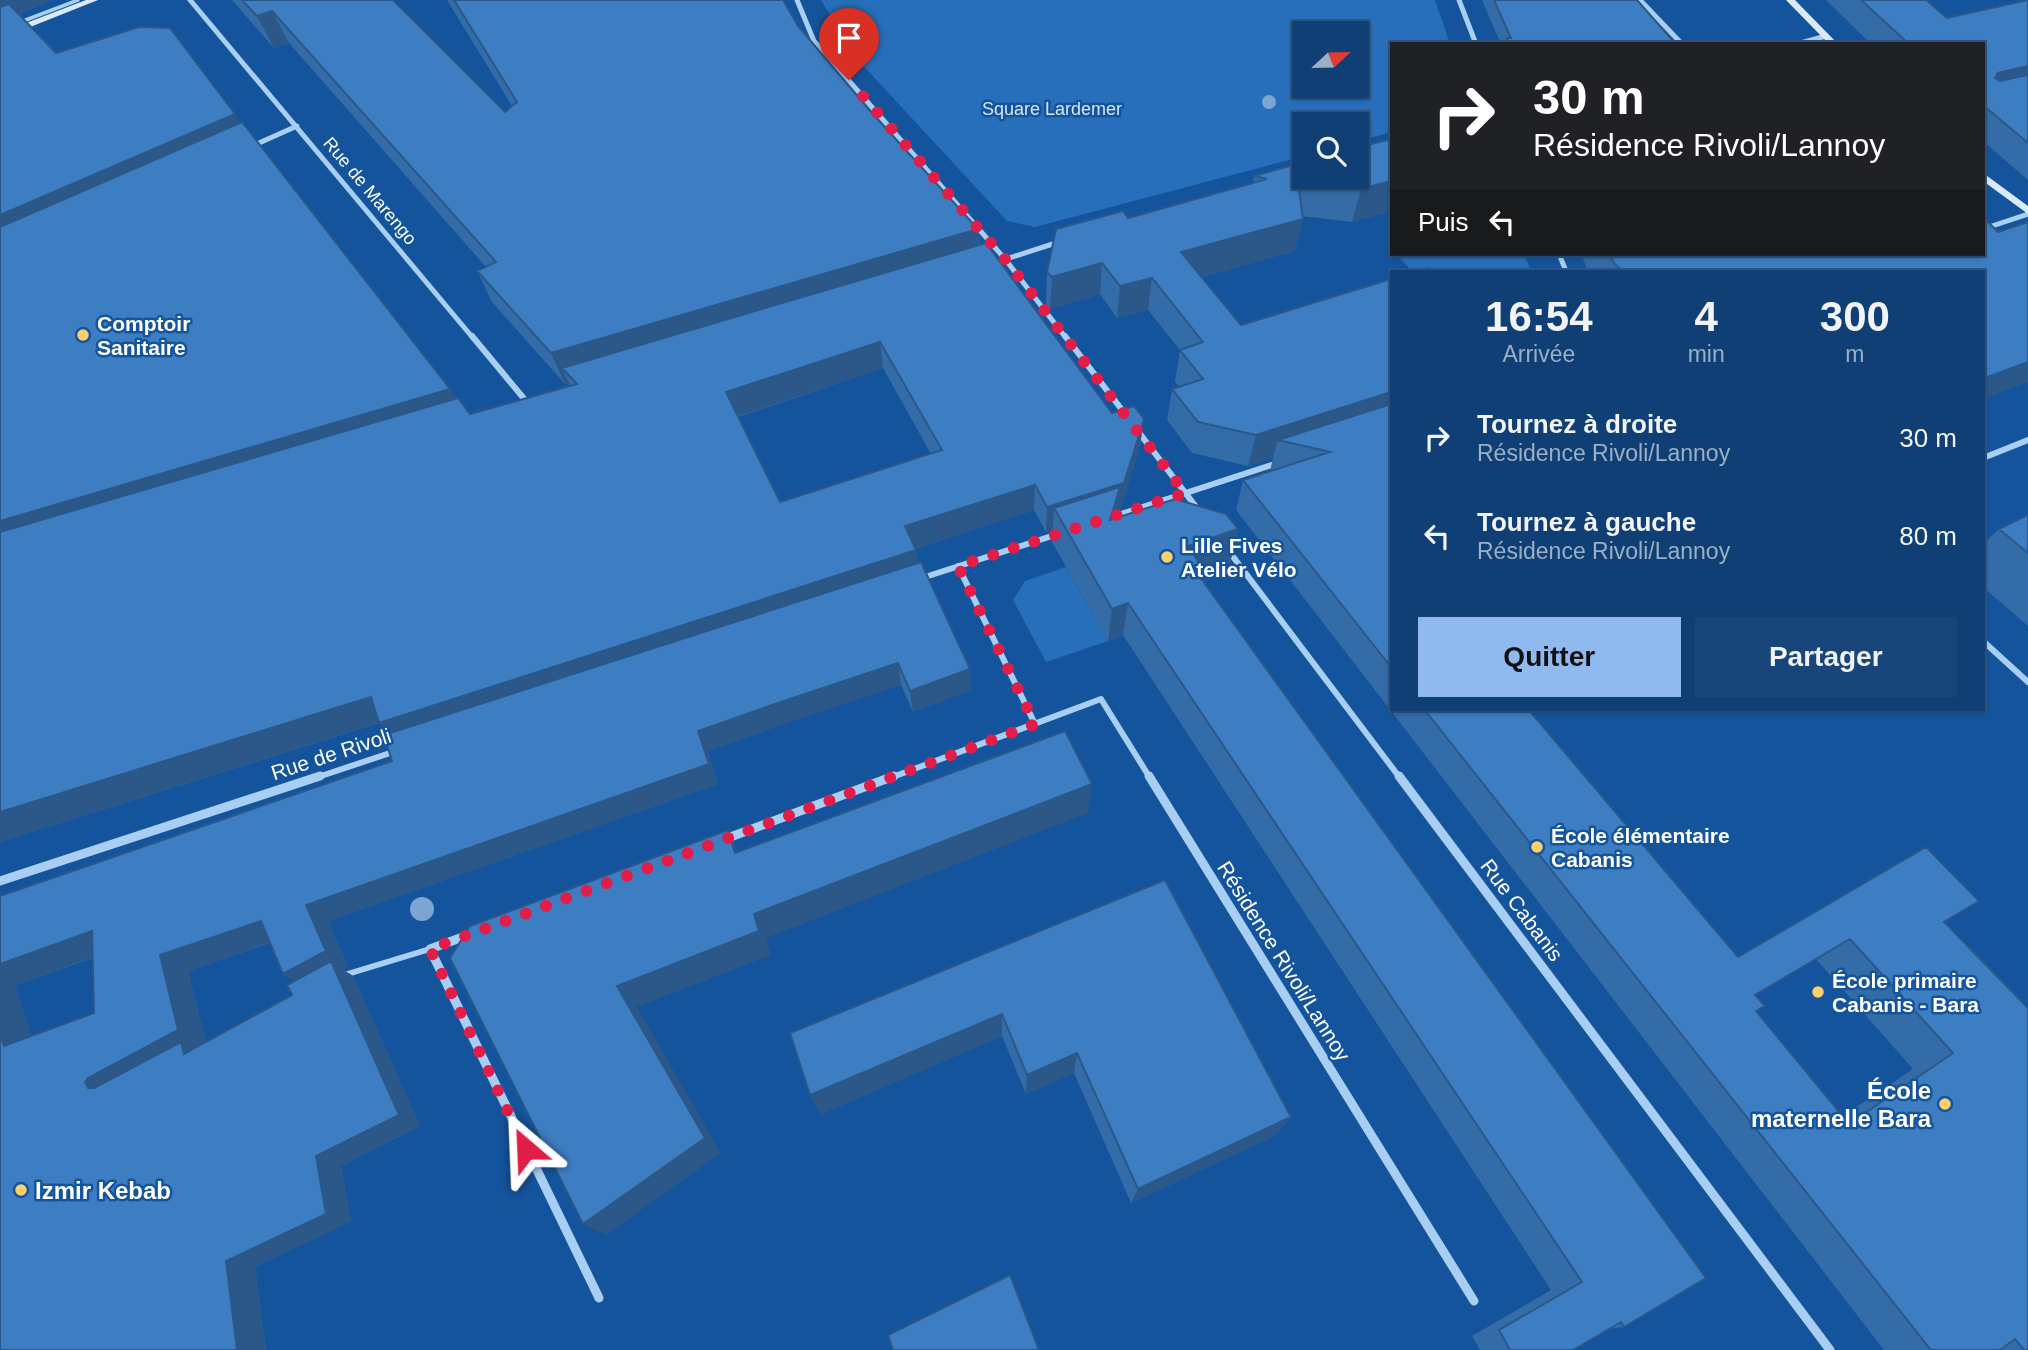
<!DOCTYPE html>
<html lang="fr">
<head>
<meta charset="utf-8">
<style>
	body { margin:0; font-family:Arial,sans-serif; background:#18467a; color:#f1f3f6; height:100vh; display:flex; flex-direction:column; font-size:26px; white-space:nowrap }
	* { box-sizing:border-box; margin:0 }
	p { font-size:23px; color:#9bafc5 }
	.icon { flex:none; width:38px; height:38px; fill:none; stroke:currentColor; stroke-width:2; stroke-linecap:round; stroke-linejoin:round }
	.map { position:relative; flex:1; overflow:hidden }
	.details { position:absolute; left:1390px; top:270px; width:595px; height:441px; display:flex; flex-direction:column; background:#0f3f75; border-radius:0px; box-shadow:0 2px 5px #0004,0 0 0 2px #2f5887 }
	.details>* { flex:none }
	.guide { position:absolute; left:1390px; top:42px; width:595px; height:214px; border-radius:0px; box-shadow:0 2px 5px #0004,0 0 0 2px #2f5887; background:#202124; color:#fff; overflow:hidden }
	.needle { width:46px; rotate:68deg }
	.tools { position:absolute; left:1292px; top:21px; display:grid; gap:14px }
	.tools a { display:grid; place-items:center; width:77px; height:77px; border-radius:0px; background:#0f3f75; box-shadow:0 2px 5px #0004,0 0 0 2px #2f5887; font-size:35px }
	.pin { position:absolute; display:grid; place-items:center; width:60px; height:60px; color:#fff; margin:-72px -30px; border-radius:50% 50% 50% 0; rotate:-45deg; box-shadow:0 0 7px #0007 }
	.pin .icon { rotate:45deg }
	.me { position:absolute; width:77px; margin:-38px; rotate:334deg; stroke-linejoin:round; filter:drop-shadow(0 0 5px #0008) }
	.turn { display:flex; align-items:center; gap:24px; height:147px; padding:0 28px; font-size:32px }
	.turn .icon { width:91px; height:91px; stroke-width:2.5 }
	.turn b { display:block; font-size:49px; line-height:60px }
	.then { display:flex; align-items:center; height:66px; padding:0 28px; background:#0003; gap:14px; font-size:26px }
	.eta { display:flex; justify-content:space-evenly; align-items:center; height:119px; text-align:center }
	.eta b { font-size:42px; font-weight:800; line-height:49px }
	.primary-button { display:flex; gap:14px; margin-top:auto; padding:14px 28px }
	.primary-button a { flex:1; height:80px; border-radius:0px; background:#90b9f0; color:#111; font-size:28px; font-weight:800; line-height:80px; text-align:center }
	.primary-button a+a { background:#18467a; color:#f1f3f6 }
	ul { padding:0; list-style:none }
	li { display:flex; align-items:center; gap:21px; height:98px; padding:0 28px }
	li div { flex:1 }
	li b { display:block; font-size:26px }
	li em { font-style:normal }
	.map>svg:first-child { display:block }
</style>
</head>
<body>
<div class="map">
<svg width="2028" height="1350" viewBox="0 0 2028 1350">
	<rect width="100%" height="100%" fill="#14549c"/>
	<path fill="#276fba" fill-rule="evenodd" d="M 821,0 L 1435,0 L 1450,44 L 1391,44 L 1391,132 L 1356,142 L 1356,124 L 1304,124 L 1304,156 L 1035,227 L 1007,221 L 857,59 ZM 1304,33 L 1356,33 L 1356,86 L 1304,86 Z
		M 1396,254 L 1524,254 L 1531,271 L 1412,271 Z
		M 1066,567 L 1108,641 L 1046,662 L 1013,600 L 1025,581 Z"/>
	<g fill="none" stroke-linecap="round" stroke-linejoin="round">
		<path stroke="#a9cef3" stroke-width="3.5" d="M 18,23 L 78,0"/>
		<path stroke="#a9cef3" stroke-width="6" d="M 341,976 L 430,949"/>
		<path stroke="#a9cef3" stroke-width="5" d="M 190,0 L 473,338
			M 797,0 L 814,41 L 1005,259 L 1066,338
			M 1459,0 L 1476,44
			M 1640,0 L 1682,44
			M 1797,44 L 1826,36
			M 250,147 L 297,126
			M 1983,229 L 2028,214
			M 1559,254 L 1566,271
			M 1003,260 L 1062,241"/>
		<path stroke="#a9cef3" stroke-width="6" d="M 472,336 L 526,401
			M 1065,336 L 1126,415
			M 1137,430 L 1200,512
			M 1983,458 L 2028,440
			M 1109,518 L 1278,463
			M 1228,550 L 1400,778
			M 958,566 L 1035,724
			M 919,579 L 1061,533
			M 1983,641 L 2028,682
			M 315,778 L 396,751
			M 890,778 L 1101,699 L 1150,778"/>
		<path stroke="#a9cef3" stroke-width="9" d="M 1149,776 L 1474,1301
			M 1399,776 L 1830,1350
			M 725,839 L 894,776
			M 0,881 L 320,776
			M 471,934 L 430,949 L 599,1298"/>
		<path fill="#d9eafd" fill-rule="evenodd" d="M 86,0 L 98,0 L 0,39 L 0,33 Z
			M 1786,0 L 1795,0 L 1838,44 L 1829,44 Z
			M 1983,173 L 2028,206 L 2028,214 L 1983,181 Z"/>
	</g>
	<g fill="#7ca5d1">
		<circle cx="1269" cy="102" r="7"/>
		<circle cx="422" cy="909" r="12"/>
	</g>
	<path fill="#346ca8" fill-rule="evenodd" d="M 0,0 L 52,0 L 19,14 L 56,53 L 235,114 L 240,123 L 456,399 L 470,414 L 570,386 L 569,383 L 565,384 L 492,302 L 477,271 L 486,267 L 289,43 L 274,48 L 232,0 L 393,0 L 505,112 L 512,106 L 447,0 L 783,0 L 798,26 L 871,112 L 978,229 L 979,245 L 1112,413 L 1144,419 L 1140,445 L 1121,508 L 1118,509 L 1117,517 L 1238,529 L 1230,563 L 1205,572 L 1207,575 L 1205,584 L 1624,1327 L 1608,1329 L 1573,1350 L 1480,1350 L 1472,1336 L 1551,1290 L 1123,635 L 1108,641 L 1052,542 L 1053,530 L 1046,532 L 1034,510 L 915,549 L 917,563 L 970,669 L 971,690 L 913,712 L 901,685 L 778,726 L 708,751 L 718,784 L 328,921 L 348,966 L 342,969 L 353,976 L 420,1126 L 341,1166 L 351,1221 L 255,1267 L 266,1350 L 0,1350 L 0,896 L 392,761 L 389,734 L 379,723 L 0,842 ZM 883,368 L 931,454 L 780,502 L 738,417 ZM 270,943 L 283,974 L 294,981 L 292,995 L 206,1042 L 188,971 ZM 93,958 L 94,1013 L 31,1036 L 15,985 Z
		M 1482,0 L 1637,0 L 1674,42 L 1673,44 L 1501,44 Z
		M 1826,0 L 1926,0 L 1947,18 L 2028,0 L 2028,180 L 1983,141 L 1983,44 L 1871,44 Z
		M 1391,139 L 1391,211 L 1352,222 L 1302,216 L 1295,251 L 1202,277 L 1241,325 L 1391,279 L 1391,709 L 1528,709 L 1738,957 L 1944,922 L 2028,1350 L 1884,1350 L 1236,510 L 1243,480 L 1271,471 L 1270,471 L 1273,458 L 1248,466 L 1192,453 L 1167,420 L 1172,389 L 1179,387 L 1175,381 L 1180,350 L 1148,310 L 1117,318 L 1100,294 L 1050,309 L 1046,304 L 1047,272 L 1128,218 L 1253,183 L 1254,176 ZM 1816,959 L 1913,1069 L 1843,1116 L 1756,1011 L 1755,995 Z
		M 1998,232 L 1983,399 L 1983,271 L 1588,271 L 1581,254 L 1983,254 Z
		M 2028,515 L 2028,626 L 1983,587 L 1983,544 L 1999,529 Z
		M 1165,880 L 1276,1135 L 1131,1203 L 1074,1073 L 1026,1094 L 1002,1036 L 821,1114 L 810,1095 Z"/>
	<path fill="#2b5888" d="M 0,0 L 52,0 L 15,15 L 0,26 Z
		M 272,11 L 289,43 L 274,48 L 257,16 Z
		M 2028,66 L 2028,82 L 1983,95 L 1998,73 Z
		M 235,114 L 251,141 L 0,252 L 0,215 Z
		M 1391,181 L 1391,211 L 1352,222 L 1361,189 Z
		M 1303,219 L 1295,251 L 1177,284 L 1181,252 Z
		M 978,229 L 979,261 L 562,368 L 569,383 L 565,384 L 551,353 Z
		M 1102,263 L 1100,294 L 1050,309 L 1052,277 Z
		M 1152,278 L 1148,310 L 1117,318 L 1120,286 Z
		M 880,342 L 883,368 L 733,418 L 726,392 Z
		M 2028,362 L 2028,382 L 1983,399 L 1983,380 L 1985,378 Z
		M 450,389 L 464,415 L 0,554 L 0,521 Z
		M 1391,392 L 1391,414 L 1278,440 L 1273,458 L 1248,466 L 1256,435 Z
		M 1144,419 L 1140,445 L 1121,508 L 1118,509 L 1116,521 L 1054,508 L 1053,530 L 1046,532 L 1047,507 Z
		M 1035,485 L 1034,510 L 908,551 L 905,526 Z
		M 1238,529 L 1230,563 L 1182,580 L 1188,546 Z
		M 916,550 L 918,574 L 398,745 L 379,723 Z
		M 1207,575 L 1200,608 L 1200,577 Z
		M 1128,603 L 1123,635 L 1108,641 L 1112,609 Z
		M 898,663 L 901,685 L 778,726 L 708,751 L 718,784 L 328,921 L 348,966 L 342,969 L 353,976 L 420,1126 L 341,1166 L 351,1221 L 255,1267 L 266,1350 L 237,1350 L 226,1261 L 316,1156 L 307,989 L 283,974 L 306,905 L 698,731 L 772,705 Z
		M 970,669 L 971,690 L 913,712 L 910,691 Z
		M 371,697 L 390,719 L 0,842 L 0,812 Z
		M 1092,784 L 1088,813 L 766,938 L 771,955 L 637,1007 L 721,1153 L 606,1235 L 583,1224 L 617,986 L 754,914 Z
		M 728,830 L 741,857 L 735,853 Z
		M 261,921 L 285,937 L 188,971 L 206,1043 L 120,1090 L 88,1088 L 85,1082 L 160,955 Z
		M 92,931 L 122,947 L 15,985 L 38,1059 L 4,1046 L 0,1033 L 0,964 Z
		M 1002,1014 L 1002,1036 L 821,1114 L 810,1095 Z
		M 1077,1053 L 1074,1073 L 1026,1094 L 1027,1075 Z
		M 1291,1117 L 1276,1135 L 1131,1203 L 1138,1189 Z"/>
	<path fill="#3d7ec3" stroke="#2b5888" stroke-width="2" fill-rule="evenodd" d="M 242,0 L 393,0 L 505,112 L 517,102 L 454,0 L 783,0 L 798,26 L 871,112 L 978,229 L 551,353 L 477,271 L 496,262 L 272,11 L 257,16 Z
		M 1494,0 L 1637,0 L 1674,42 L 1668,44 L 1509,44 L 1507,38 L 1511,38 Z
		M 1861,0 L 1926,0 L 1947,18 L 2028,0 L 2028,66 L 1998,73 L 1995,78 L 2000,81 L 2028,75 L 2028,143 L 1983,105 L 1983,44 L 1909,44 Z
		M 9,4 L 56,53 L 139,27 L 170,28 L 235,114 L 0,215 L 0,7 Z
		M 242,122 L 450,389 L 0,521 L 0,227 Z
		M 1391,139 L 1391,181 L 1361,189 L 1298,182 L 1303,219 L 1181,252 L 1241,325 L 1391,279 L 1391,392 L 1256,435 L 1198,422 L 1172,389 L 1203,379 L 1180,350 L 1203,342 L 1152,278 L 1120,286 L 1102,263 L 1052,277 L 1047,272 L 1056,229 L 1123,211 L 1128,218 L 1139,215 L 1267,179 L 1254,176 L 1304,162 L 1304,177 L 1356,177 L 1356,148 Z
		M 1983,217 L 1998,232 L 2028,222 L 2028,362 L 1985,378 L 1983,376 L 1983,271 L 1626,271 L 1619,268 L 1614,263 L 1610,254 L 1983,254 Z
		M 986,243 L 1112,413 L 1134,406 L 1144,419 L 1124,483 L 1047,507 L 1035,485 L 905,526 L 916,550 L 379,723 L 371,697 L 0,812 L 0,532 L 458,398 L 470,414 L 577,384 L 562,368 ZM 880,342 L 942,450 L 780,502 L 726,392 Z
		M 1428,268 L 1430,271 L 1418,271 Z
		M 1391,404 L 1391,667 L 1243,480 L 1330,452 L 1278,440 Z
		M 1120,487 L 1110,520 L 1175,499 L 1226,514 L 1238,529 L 1188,546 L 1207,575 L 1200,577 L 1706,1278 L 1624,1327 L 1621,1322 L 1573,1350 L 1510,1350 L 1499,1330 L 1582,1282 L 1128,603 L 1112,609 L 1054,508 Z
		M 2028,515 L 2028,553 L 1999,529 Z
		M 921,562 L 970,669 L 910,691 L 898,663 L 772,705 L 698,731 L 709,764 L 306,905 L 326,951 L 283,974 L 261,921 L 160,955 L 178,1030 L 88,1078 L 85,1082 L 88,1088 L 94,1088 L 181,1042 L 184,1054 L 292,995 L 287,985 L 331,961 L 399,1115 L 316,1156 L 326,1214 L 226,1261 L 237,1350 L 0,1350 L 0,1033 L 4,1046 L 94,1013 L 92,931 L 0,964 L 0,896 L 392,761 L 384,735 Z
		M 1424,709 L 1528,709 L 1738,957 L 1926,847 L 1979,901 L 1944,922 L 2028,1008 L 2028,1350 L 2024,1350 L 2015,1339 L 2000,1350 L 1931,1350 ZM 1850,939 L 1953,1053 L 1849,1124 L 1756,1011 L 1765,1006 L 1755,995 Z
		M 1065,731 L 1092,784 L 754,914 L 759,931 L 617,986 L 705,1138 L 583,1224 L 450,958 L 470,926 L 728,830 L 735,853 Z
		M 1165,880 L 1291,1117 L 1138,1189 L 1077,1053 L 1027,1075 L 1002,1014 L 810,1095 L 790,1033 Z
		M 1010,1275 L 1039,1350 L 893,1350 L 888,1335 Z"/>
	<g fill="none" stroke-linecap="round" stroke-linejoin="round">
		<path stroke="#e11d48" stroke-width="12" stroke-dasharray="0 21.6" d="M 526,1149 L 430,949 L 1035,724 L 958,566 L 1185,493 L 1005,259 L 849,80"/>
	</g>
	<g fill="#ffcf6c" stroke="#14549c" stroke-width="2.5">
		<circle cx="83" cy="335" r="7"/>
		<circle cx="1167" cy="557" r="7"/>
		<circle cx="1537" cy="847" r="7"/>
		<circle cx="1818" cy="992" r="7"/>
		<circle cx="1945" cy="1104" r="7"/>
		<circle cx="21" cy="1190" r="7"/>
	</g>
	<g text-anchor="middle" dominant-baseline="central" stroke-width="5" stroke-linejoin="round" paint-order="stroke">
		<g font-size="18" fill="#d2e7fd" stroke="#14549c">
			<text x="1052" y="109">Square Lardemer</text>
		</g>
		<g font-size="18" fill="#fff" stroke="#14549c">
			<text transform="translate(370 191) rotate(50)">Rue de Marengo</text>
		</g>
		<g font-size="21" font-weight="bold" fill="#fff" stroke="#14549c" text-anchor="start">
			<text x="97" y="323">Comptoir<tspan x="97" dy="24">Sanitaire</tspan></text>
			<text x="1181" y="545">Lille Fives<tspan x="1181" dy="24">Atelier Vélo</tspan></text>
			<text x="1551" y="835">École élémentaire<tspan x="1551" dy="24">Cabanis</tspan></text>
			<text x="1832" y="980">École primaire<tspan x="1832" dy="24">Cabanis - Bara</tspan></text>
		</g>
		<g font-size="21" fill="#fff" stroke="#14549c">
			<text transform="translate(331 754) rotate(-18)">Rue de Rivoli</text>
			<text transform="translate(1522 910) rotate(53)">Rue Cabanis</text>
			<text transform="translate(1284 961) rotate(58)">Résidence Rivoli/Lannoy</text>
		</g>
		<g font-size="24" font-weight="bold" fill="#fff" stroke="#14549c" text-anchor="end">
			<text x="1931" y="1090">École<tspan x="1931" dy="28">maternelle Bara</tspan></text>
			<text x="35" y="1190" text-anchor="start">Izmir Kebab</text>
		</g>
	</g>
</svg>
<div class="tools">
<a><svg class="needle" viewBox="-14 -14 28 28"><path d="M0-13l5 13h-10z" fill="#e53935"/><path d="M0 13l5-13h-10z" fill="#9bafc5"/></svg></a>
<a><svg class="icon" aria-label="search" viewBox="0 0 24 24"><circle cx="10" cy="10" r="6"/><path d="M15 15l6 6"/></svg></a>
</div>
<div class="pin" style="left:849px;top:80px;background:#d93025"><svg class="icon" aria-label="arrive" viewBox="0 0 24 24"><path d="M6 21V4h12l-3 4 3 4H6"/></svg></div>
<svg class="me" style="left:526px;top:1149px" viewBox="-20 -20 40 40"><path d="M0-17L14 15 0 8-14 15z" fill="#e11d48" stroke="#fff" stroke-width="4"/></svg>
<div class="guide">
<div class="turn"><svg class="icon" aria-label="right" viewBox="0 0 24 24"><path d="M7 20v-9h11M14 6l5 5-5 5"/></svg><div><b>30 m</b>Résidence Rivoli/Lannoy</div></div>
<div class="then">Puis<svg class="icon" aria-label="left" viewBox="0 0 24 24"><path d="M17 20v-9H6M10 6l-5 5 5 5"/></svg></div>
</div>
<section class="details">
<div class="eta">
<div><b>16:54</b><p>Arrivée</p></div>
<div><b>4</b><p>min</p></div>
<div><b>300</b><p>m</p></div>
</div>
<ul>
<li><svg class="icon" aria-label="right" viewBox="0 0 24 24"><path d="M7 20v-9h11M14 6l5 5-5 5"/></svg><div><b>Tournez à droite</b><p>Résidence Rivoli/Lannoy</p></div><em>30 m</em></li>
<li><svg class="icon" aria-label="left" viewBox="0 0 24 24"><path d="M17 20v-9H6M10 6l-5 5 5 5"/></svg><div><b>Tournez à gauche</b><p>Résidence Rivoli/Lannoy</p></div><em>80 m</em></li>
</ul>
<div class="primary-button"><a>Quitter</a><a>Partager</a></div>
</section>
</div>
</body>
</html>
